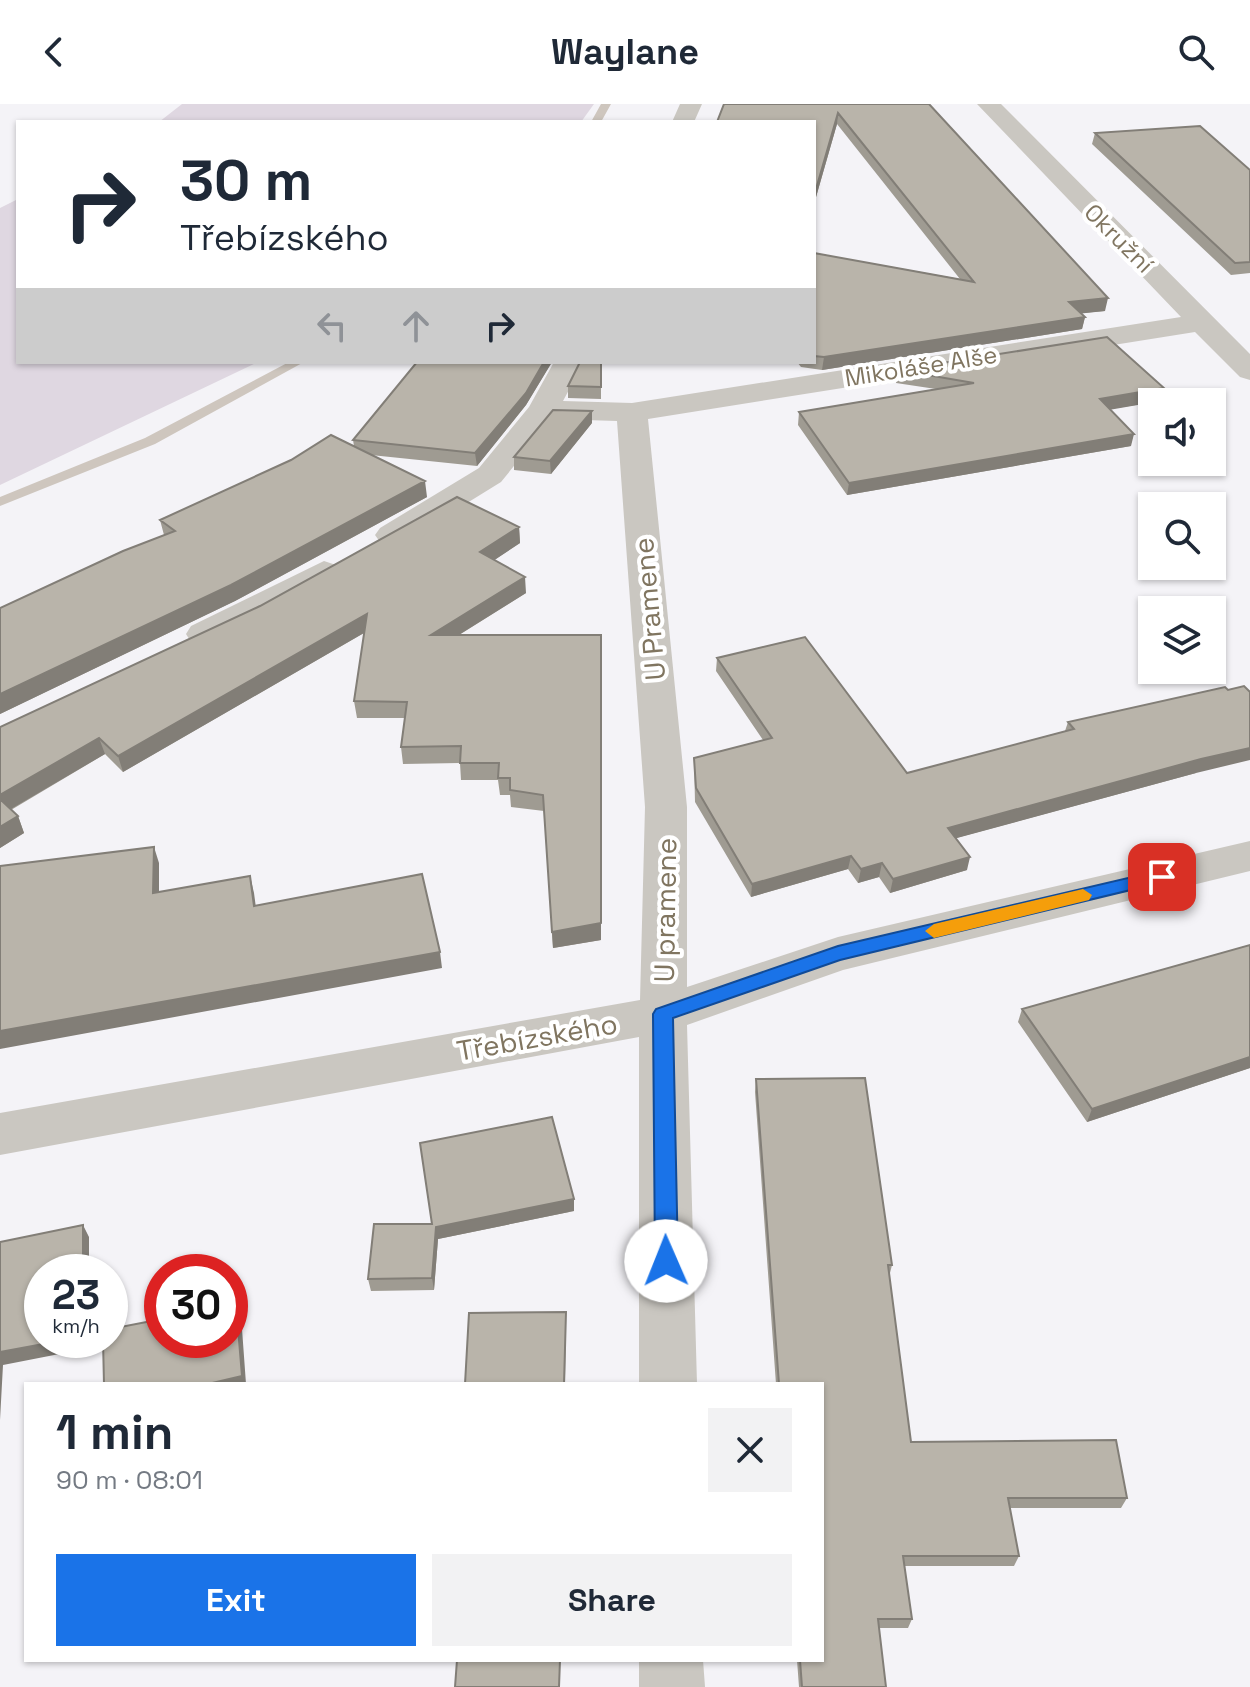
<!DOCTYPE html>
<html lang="en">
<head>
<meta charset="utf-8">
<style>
	body { margin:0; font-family:"Space Grotesk",sans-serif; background:#f2f2f3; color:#1f2937; height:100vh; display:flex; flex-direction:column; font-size:30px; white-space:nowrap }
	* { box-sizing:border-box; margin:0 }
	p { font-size:26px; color:#747a83 }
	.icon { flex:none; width:44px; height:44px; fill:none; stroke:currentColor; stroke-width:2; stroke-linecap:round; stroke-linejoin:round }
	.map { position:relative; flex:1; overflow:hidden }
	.sheet { position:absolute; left:24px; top:1278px; width:800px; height:280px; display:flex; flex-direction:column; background:#fff; border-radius:0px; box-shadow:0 2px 6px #0004 }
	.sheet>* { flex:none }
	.hud { position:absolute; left:16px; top:16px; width:800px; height:244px; border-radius:0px; box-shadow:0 2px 6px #0004; background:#fff; color:#1f2937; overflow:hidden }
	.fabs { position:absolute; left:1138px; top:284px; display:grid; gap:16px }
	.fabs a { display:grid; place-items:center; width:88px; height:88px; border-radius:0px; background:#fff; box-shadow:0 2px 6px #0004; font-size:40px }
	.speed { position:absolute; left:24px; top:1150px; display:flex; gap:16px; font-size:40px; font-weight:700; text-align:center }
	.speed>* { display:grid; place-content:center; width:104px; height:104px; border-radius:50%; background:#fff; box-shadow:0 2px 6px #0004; line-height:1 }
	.speed small { font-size:20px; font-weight:400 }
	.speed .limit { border:12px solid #d22; background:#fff; color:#111 }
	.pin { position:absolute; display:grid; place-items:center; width:68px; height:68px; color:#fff; margin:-34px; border-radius:16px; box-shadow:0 4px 12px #0006 }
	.me { position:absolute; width:88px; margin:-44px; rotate:359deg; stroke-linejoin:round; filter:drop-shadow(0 0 6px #0008) }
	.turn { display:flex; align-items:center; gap:28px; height:168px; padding:0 32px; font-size:36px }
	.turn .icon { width:104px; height:104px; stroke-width:2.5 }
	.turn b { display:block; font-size:56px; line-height:68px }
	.lanes { display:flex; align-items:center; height:76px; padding:0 32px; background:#0003; justify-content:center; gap:40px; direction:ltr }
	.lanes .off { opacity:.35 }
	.round { display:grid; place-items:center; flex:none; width:84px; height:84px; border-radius:0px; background:#f2f2f3 }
	.summary { display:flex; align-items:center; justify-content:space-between; height:136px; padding:0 32px }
	h1 { font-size:48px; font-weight:800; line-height:60px }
	.action { display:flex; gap:16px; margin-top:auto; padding:16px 32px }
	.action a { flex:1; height:92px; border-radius:0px; background:#1a73e8; color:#fff; font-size:32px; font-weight:800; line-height:92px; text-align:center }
	.action a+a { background:#f2f2f3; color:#1f2937 }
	header { display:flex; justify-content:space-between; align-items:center; height:104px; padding:0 32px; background:#fff; font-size:36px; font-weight:800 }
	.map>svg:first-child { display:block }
</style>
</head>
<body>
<header><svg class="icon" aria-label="back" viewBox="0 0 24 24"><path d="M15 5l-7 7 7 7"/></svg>Waylane<svg class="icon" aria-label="search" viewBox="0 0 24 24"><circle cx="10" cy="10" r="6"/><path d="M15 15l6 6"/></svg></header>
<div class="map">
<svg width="1250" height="1583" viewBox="0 0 1250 1583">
	<rect width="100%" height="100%" fill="#f4f3f7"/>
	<path fill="#dfd7e1" d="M 182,0 L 594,0 L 581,18 L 159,18 Z
		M 18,95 L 18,258 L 258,258 L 0,381 L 0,104 Z"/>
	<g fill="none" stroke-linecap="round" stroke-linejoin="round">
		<path fill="#cec6be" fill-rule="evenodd" d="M 601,0 L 611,0 L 601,18 L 591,18 Z
			M 289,258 L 304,258 L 155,340 L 0,402 L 0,393 L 145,334 Z"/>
		<path fill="#cac7c1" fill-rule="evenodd" d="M 680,0 L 702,0 L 694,18 L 672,18 Z
			M 977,0 L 1001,0 L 1250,250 L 1250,276 L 1240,273 L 1195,228 L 648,315 L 687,703 L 687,883 L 838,833 L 1250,737 L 1250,767 L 843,866 L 687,921 L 697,1280 L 639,1280 L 639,933 L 0,1051 L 0,1009 L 640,896 L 645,703 L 617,317 L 552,315 L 501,378 L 404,438 L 392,441 L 380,438 L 375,431 L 380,424 L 479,364 L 529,303 L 554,258 L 584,258 L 563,297 L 632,299 L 1181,213 Z
			M 324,457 L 336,461 L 342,468 L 336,475 L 217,538 L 204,541 L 191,538 L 186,530 L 191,522 Z
			M 639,1556 L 703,1556 L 705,1583 L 639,1583 Z"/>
	</g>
	<path fill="#9f9b92" d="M 929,0 L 1105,207 L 1082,209 L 1085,213 L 1082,225 L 822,266 L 801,263 L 797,258 L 814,258 L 814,149 L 960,175 L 837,20 L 814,100 L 814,18 L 717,18 Z
		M 1095,29 L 1250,66 L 1250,169 L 1231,171 L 1092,40 Z
		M 417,258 L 552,258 L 526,301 L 477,362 L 371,351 L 427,393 L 235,497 L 0,610 L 0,504 L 164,431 L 160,416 L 354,342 L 353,336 Z
		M 601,258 L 601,295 L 568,294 L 568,282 Z
		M 898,266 L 1164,284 L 1161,297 L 1110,305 L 1131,342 L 847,391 L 798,321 L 799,308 L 936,285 L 896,279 Z
		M 592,319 L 551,370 L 514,366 L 514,353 Z
		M 519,423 L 520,439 L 494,456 L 526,489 L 459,531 L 601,531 L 601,836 L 553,844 L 544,707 L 511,703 L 510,691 L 500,691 L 498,676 L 461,676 L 460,659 L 403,660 L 401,643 L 405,614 L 357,614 L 354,597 L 364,529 L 123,668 L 105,650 L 11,706 L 18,712 L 24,729 L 0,744 L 0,623 Z
		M 717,554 L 907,669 L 1065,627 L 1068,618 L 1196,669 L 956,734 L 967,766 L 890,789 L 879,773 L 858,779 L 848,765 L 751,793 L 695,698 L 694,654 L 763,636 L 716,567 Z
		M 1250,841 L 1250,964 L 1087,1018 L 1018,918 L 1022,905 Z
		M 756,975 L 892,1161 L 889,1173 L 911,1338 L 1127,1394 L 1121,1404 L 1010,1404 L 1019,1452 L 1014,1462 L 904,1462 L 912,1515 L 908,1524 L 879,1524 L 886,1583 L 799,1583 L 797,1556 L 822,1556 L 822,1280 L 776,1280 L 755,988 Z
		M 574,1107 L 438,1135 L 434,1186 L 371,1187 L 368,1175 L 432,1120 Z"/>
	<path fill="#827e77" d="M 838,9 L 837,20 L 814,100 L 814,92 Z
		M 1108,194 L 1105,207 L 1067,211 L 1069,198 Z
		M 1085,213 L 1082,225 L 822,266 L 824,253 Z
		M 544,258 L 552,258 L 526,301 L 477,362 L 475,349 Z
		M 1164,284 L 1161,297 L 1097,308 L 1100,295 Z
		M 592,307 L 592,319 L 551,370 L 550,357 Z
		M 1134,330 L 1131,342 L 847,391 L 849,379 Z
		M 425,377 L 427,393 L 235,497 L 0,610 L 0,590 Z
		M 519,423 L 520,439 L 481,465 L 480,448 Z
		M 525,473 L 526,489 L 433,547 L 431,531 Z
		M 367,510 L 369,526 L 123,668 L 118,652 Z
		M 601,531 L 601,836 L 553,844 L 552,828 Z
		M 99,634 L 105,650 L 4,709 L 0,699 L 0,691 Z
		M 1250,644 L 1250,656 L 1196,669 L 946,737 L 948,724 L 1201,655 Z
		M 18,712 L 24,729 L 0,744 L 0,723 Z
		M 154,743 L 159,759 L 159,806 L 153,789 Z
		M 851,752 L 848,765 L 751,793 L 752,780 Z
		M 970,753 L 967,766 L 890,789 L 893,775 Z
		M 882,759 L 879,773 L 858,779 L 861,765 Z
		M 250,772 L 254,789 L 258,819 L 254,802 Z
		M 440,848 L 442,864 L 0,945 L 0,927 Z
		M 1250,953 L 1250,964 L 1087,1018 L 1092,1005 Z
		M 574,1095 L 574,1107 L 438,1135 L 434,1186 L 432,1174 L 436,1123 Z
		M 83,1121 L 89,1133 L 89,1168 L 83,1168 Z
		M 236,1200 L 241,1211 L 246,1280 L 208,1280 Z
		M 566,1208 L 565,1280 L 564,1280 Z
		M 65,1236 L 90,1236 L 90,1244 L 3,1261 L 0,1316 L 0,1248 Z"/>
	<path fill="#b9b4aa" stroke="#827e77" stroke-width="2" d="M 724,0 L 929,0 L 1108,194 L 1069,198 L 1085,213 L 824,253 L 814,252 L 814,149 L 974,178 L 838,9 L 814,92 L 814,18 L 717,18 Z
		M 1200,22 L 1250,66 L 1250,158 L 1235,159 L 1095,29 Z
		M 1107,233 L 1164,284 L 1100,295 L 1134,330 L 849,379 L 799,308 L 974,279 L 898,266 Z
		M 417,258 L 544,258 L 526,289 L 475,349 L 353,336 Z
		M 580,258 L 601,258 L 601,283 L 568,282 Z
		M 553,306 L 592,307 L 550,357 L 514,353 Z
		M 331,331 L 425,377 L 231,481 L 0,590 L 0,504 L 123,447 L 175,427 L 160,416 L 291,356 Z
		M 457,393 L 519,423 L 480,448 L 525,473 L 431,531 L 601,531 L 601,819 L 552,828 L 543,691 L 510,686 L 510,674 L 498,674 L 499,659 L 460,659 L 461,642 L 401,643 L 407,598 L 354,597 L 367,510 L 118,652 L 99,634 L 0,691 L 0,623 L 260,502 Z
		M 805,533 L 907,669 L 1074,625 L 1068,618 L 1225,583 L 1228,586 L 1244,582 L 1250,588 L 1250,644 L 1201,655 L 948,724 L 970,753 L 893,775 L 882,759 L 861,765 L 851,752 L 752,780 L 696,684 L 694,654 L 772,634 L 717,554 Z
		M 0,695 L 18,712 L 0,723 Z
		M 154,743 L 153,789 L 250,772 L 254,802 L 422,770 L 440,848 L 0,927 L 0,762 Z
		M 1250,841 L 1250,953 L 1092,1005 L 1022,905 Z
		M 865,974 L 892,1161 L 888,1161 L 911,1338 L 1116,1336 L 1127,1394 L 1008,1394 L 1019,1452 L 903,1452 L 912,1515 L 878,1515 L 886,1583 L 802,1583 L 800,1556 L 822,1556 L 822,1280 L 779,1280 L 756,975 Z
		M 552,1013 L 574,1095 L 436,1123 L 432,1174 L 368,1175 L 374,1120 L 432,1120 L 420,1039 Z
		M 83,1121 L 83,1168 L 42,1168 L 42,1236 L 65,1236 L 0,1248 L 0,1138 Z
		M 236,1200 L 242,1272 L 208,1280 L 104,1280 L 103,1236 L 110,1236 L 110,1225 L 162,1215 L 162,1236 L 230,1236 L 230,1201 Z
		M 566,1208 L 564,1280 L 465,1280 L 469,1209 Z
		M 457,1556 L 560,1556 L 559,1583 L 455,1583 Z"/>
	<path fill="#1a73e8" stroke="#114b97" stroke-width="2" d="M 1162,766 L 1171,773 L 1168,777 L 840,856 L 673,914 L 678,1157 L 674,1164 L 666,1167 L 659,1164 L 655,1157 L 653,910 L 656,905 L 838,842 Z"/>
	<path fill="#f59e0b" d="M 1083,785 L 1092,791 L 1089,796 L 934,834 L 925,827 L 934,820 Z"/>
	<g text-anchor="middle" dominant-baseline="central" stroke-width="8" stroke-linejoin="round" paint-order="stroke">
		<g font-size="24" fill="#807560" stroke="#fff">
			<text transform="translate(1119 134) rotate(45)">Okružní</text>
			<text transform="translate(921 262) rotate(-9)">Mikoláše Alše</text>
		</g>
		<g font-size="28" fill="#807560" stroke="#fff">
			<text transform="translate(649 505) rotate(-95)">U Pramene</text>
			<text transform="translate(665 806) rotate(-89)">U pramene</text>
			<text transform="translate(537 933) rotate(-10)">Třebízského</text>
		</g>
	</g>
</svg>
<div class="fabs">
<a><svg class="icon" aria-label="sound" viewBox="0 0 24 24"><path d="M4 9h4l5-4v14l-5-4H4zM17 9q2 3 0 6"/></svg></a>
<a><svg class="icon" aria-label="search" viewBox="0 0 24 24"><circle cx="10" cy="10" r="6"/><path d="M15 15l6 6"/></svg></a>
<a><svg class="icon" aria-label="layers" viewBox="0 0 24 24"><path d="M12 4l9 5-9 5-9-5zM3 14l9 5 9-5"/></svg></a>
</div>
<div class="speed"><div>23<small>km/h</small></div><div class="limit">30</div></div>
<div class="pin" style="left:1162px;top:773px;background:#d93025"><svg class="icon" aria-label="arrive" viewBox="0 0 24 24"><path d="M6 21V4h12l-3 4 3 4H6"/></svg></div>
<svg class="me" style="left:666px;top:1157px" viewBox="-20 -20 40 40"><circle r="19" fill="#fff"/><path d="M0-13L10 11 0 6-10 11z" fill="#1a73e8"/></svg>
<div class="hud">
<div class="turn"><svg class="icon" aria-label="right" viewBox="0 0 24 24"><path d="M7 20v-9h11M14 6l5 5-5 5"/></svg><div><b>30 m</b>Třebízského</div></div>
<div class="lanes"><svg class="icon off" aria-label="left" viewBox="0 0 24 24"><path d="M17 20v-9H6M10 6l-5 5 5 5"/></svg><svg class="icon off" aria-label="ahead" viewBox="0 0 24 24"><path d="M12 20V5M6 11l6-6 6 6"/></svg><svg class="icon" aria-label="right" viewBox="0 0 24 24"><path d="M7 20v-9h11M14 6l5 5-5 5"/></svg></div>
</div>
<section class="sheet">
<div class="summary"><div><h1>1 min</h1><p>90 m · 08:01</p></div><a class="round"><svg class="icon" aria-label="close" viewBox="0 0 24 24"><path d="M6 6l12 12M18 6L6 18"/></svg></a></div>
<div class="action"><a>Exit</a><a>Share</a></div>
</section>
</div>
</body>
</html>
